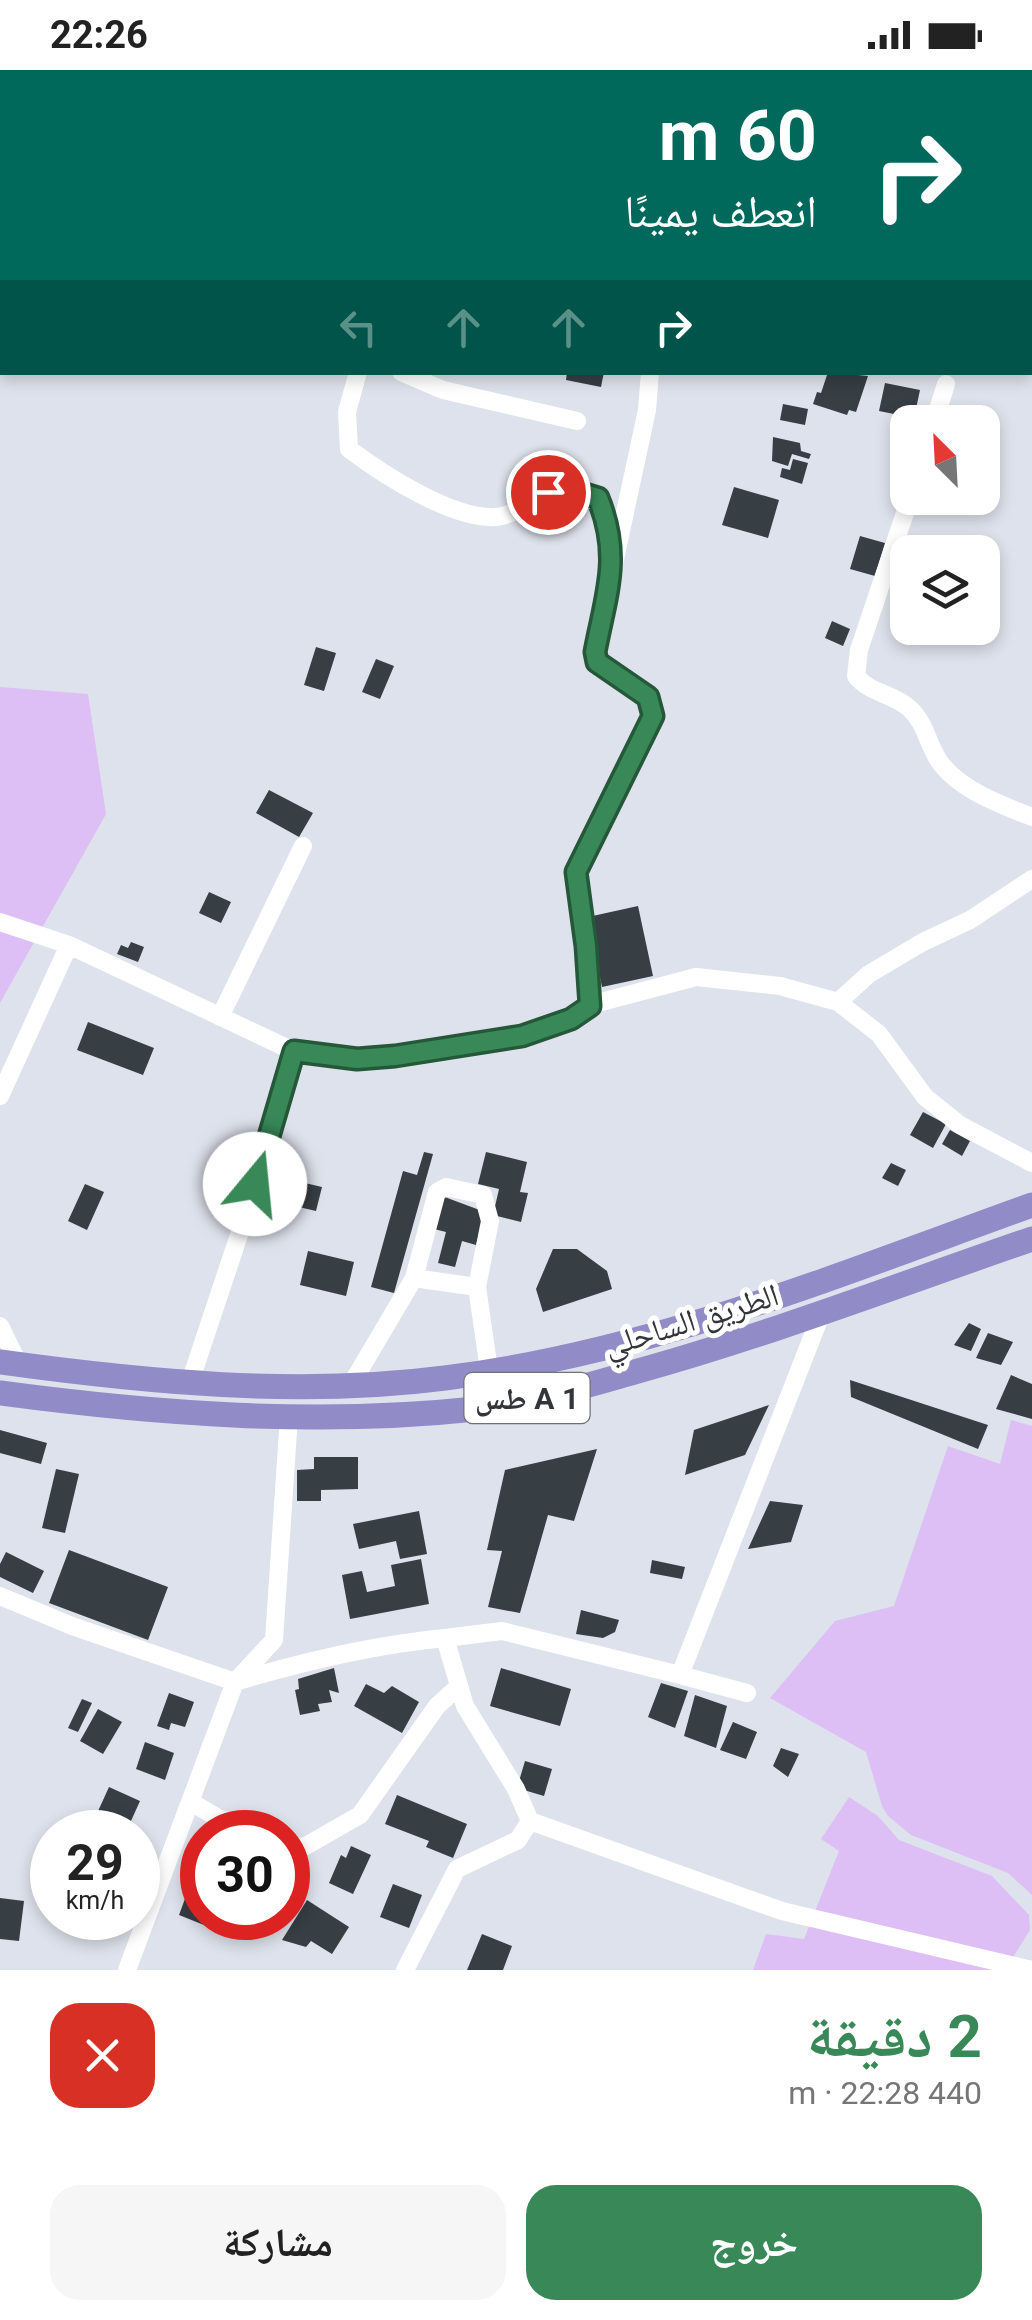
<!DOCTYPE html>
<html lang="ar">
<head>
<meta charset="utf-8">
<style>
	body { margin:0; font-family:Roboto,"Noto Naskh Arabic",sans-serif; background:#f6f6f6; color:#222; direction:rtl; height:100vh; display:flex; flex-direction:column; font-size:38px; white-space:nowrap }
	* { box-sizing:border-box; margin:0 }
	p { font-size:32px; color:#767676 }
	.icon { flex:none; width:55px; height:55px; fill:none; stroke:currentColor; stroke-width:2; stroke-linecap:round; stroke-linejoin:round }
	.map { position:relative; height:1900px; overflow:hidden; direction:ltr }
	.sheet { display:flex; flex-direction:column; background:#fff; flex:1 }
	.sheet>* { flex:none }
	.banner { position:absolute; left:0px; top:0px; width:1032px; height:305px; box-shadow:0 5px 15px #0003; direction:rtl; background:#00695c; color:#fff; overflow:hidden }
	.needle { width:65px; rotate:336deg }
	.controls { position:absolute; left:890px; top:335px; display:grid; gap:20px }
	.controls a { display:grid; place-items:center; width:110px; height:110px; border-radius:20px; background:#fff; box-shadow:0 5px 15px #0003; font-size:50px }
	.speed { position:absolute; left:30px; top:1740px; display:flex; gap:20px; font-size:50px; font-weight:700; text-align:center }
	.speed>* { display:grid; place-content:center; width:130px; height:130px; border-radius:50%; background:#fff; box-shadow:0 5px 15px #0003; line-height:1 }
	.speed small { font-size:25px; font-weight:400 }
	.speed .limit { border:15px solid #d22; background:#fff; color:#111 }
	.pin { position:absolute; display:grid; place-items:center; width:85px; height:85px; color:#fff; margin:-42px; border:5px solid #fff; border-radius:50%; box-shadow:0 2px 10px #0007 }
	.me { position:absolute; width:110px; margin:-55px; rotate:17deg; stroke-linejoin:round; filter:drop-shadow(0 0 8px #0008) }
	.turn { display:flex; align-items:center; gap:35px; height:210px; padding:0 50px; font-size:45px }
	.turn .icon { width:130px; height:130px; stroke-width:2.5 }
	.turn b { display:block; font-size:70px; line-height:85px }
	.lanes { display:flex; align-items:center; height:95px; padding:0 50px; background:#0003; justify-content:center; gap:50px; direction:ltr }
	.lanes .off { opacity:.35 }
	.round { display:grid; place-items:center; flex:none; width:105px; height:105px; border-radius:30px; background:#f6f6f6 }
	.headline { display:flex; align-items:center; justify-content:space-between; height:170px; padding:0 50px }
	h1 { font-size:60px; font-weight:700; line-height:75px; color:#388858 }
	.action { display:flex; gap:20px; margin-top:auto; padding:20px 50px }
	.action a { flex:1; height:115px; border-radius:30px; background:#388858; color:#fff; font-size:40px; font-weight:700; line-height:115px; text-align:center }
	.action a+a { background:#f6f6f6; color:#222 }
	.status { display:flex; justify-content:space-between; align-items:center; height:70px; padding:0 50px; background:#fff; direction:ltr }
	.status svg { height:28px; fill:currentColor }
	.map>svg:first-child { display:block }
</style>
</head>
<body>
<div class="status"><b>22:26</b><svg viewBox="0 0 49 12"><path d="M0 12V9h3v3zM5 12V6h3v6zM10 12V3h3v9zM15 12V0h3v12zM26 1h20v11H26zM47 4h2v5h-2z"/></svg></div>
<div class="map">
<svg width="1032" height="1900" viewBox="0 0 1032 1900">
	<rect width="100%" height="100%" fill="#dee2ec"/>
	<path fill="#ddbff5" d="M 0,617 L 88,624 L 106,744 L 0,933 Z
		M 1011,1350 L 1032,1356 L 1032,1825 L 1008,1803 L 911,1765 L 888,1746 L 882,1736 L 866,1682 L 770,1628 L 835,1551 L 894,1536 L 948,1376 L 1000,1394 Z
		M 849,1727 L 878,1746 L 899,1770 L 992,1806 L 1029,1845 L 1030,1860 L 1005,1900 L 753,1900 L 766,1864 L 804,1869 L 839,1781 L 821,1769 Z"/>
	<path fill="#373e44" d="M 567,302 L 604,302 L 601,317 L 566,310 Z
		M 828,302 L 868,306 L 856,342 L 849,340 L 847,345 L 813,334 L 817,322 L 821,323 Z
		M 885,313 L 920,320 L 914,348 L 879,341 Z
		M 783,334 L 808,339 L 805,355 L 780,350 Z
		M 773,367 L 800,373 L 801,381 L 811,384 L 809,389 L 792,384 L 788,396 L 772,391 Z
		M 793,389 L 808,393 L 802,414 L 780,407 L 782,398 L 790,400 Z
		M 734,417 L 779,430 L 768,468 L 722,455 Z
		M 860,466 L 885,473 L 875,506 L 850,499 Z
		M 832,551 L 850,559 L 843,576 L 825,568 Z
		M 316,577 L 336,583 L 324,621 L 304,615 Z
		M 376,589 L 394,596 L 380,629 L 362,622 Z
		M 269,720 L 313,743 L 299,767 L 256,743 Z
		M 209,822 L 231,832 L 221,853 L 199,843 Z
		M 638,836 L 653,906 L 602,917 L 588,847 Z
		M 131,872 L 144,877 L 138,892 L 117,884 L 121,875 L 128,878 Z
		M 88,952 L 154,978 L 143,1005 L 77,980 Z
		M 923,1042 L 946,1054 L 933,1078 L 910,1065 Z
		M 950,1060 L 970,1071 L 962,1086 L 942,1074 Z
		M 424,1082 L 433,1084 L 394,1223 L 371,1217 L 403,1101 L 417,1105 Z
		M 486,1082 L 527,1092 L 520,1122 L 528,1123 L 521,1152 L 493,1145 L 499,1119 L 478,1114 Z
		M 891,1093 L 906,1100 L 898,1116 L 882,1108 Z
		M 275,1106 L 322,1117 L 316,1141 L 269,1130 Z
		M 85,1114 L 104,1122 L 87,1160 L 68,1151 Z
		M 442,1126 L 485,1142 L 476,1175 L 462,1171 L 455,1197 L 438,1193 L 446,1162 L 434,1159 Z
		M 553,1179 L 577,1179 L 607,1201 L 612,1219 L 543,1242 L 536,1219 Z
		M 308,1181 L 354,1192 L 346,1226 L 300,1215 Z
		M 969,1253 L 981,1259 L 971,1281 L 954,1275 Z
		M 988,1263 L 1013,1272 L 1001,1295 L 976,1288 Z
		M 1011,1305 L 1032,1314 L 1032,1349 L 996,1339 Z
		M 850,1310 L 988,1355 L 978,1379 L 851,1327 Z
		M 769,1335 L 745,1385 L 685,1405 L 694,1360 Z
		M 0,1360 L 47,1373 L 41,1394 L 0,1383 Z
		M 597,1379 L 574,1451 L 548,1445 L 520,1543 L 488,1537 L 502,1481 L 487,1480 L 505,1400 Z
		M 314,1387 L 358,1387 L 358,1419 L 321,1420 L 321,1431 L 297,1431 L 297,1400 L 314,1399 Z
		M 56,1399 L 79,1404 L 65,1463 L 42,1458 Z
		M 770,1431 L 803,1435 L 791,1472 L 748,1479 Z
		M 419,1441 L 427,1484 L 400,1489 L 396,1471 L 359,1479 L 353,1454 Z
		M 69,1480 L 168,1517 L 148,1570 L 49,1533 Z
		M 6,1482 L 44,1501 L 33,1523 L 0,1507 L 0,1494 Z
		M 421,1489 L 429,1534 L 350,1549 L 342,1505 L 362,1501 L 367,1522 L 395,1516 L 391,1495 Z
		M 652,1490 L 685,1497 L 682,1509 L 650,1503 Z
		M 581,1540 L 619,1550 L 615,1562 L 603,1568 L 576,1564 Z
		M 334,1598 L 339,1623 L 329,1620 L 332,1632 L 318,1634 L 320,1641 L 300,1645 L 295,1620 L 299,1619 L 298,1609 Z
		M 501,1598 L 571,1619 L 560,1656 L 490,1636 Z
		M 661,1613 L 688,1621 L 675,1658 L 648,1647 Z
		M 366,1614 L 384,1623 L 392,1616 L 419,1632 L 402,1663 L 354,1636 Z
		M 169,1623 L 194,1632 L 185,1657 L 171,1653 L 169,1660 L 157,1656 Z
		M 695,1625 L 727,1636 L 716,1678 L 684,1666 Z
		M 82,1629 L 92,1633 L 78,1662 L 68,1658 Z
		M 98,1639 L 122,1652 L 103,1684 L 80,1671 Z
		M 733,1652 L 757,1662 L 746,1689 L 720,1680 Z
		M 145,1672 L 174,1683 L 165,1710 L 136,1699 Z
		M 781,1678 L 799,1684 L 788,1707 L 773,1696 Z
		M 525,1691 L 552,1699 L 544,1726 L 517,1718 Z
		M 109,1717 L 140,1731 L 126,1762 L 94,1750 Z
		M 397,1725 L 467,1754 L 453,1788 L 426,1777 L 429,1771 L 385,1754 Z
		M 351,1776 L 371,1785 L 353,1824 L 329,1813 L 341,1785 L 346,1788 Z
		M 393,1814 L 422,1825 L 409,1858 L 380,1847 Z
		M 186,1826 L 202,1833 L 202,1848 L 207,1848 L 204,1855 L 179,1845 Z
		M 0,1828 L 24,1831 L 19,1871 L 0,1869 Z
		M 307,1830 L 349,1857 L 332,1884 L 311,1871 L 306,1877 L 282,1870 Z
		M 482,1864 L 512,1876 L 503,1900 L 467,1900 Z"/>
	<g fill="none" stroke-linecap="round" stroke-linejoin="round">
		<path stroke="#fff" stroke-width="18" d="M 358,302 L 347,342 L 349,379 C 382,404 453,450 496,447 C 522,445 542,415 568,419 C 578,420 588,425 598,428 L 607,452 L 612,480
			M 401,302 L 443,320 L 577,351
			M 934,352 L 946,314
			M 910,428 L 859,580 L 856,606 C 869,623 894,624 909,638 C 926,653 927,673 939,691 C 959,720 1002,735 1032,747
			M 0,852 L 69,875 L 293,981 L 357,989 L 522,966 L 571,949 L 590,935 L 696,907 L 780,916 L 838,932 L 879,964 L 925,1027 L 960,1055 L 1032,1093
			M 838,932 L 869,904 L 923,872 L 970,850 L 1032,809
			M 590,935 L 586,876 L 575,802 L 653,646 L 648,627 L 603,599 L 595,582 L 647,340 L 650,302
			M 220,947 L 303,776
			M 0,1026 L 69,875
			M 414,1208 L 437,1122 L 446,1117 L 483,1125 L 490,1151 L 477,1217
			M 0,1256 L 19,1295
			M 190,1312 L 247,1141 L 293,981
			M 352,1313 L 414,1208 L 477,1217 L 489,1300
			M 289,1346 L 274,1570 L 235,1612 C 305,1591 372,1575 445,1568
			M 0,1526 L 72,1556 L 235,1612 L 127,1900
			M 747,1623 L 680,1605 L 822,1242
			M 191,1732 L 218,1748 L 257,1762
			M 530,1751 L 782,1841 L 1032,1900
			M 288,1776 L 304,1777 L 360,1745 L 437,1636 L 457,1618
			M 405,1900 L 457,1799 L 518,1770 L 530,1751 L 516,1719 L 465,1636 L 445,1568 L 502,1561 L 680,1605"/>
		<path stroke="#918bc8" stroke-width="25" d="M 0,1292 C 145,1312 299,1327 445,1308 C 649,1283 840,1204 1032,1135
			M 0,1323 C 157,1344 318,1356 475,1339 C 530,1333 585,1316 638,1301 C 771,1264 901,1214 1032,1169"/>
	</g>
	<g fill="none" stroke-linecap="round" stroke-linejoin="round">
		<defs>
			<path id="route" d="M 255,1114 L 294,981 L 357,989 L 395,986 L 522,966 L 571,949 L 590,936 L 586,876 L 576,802 L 653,646 L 648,627 L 597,592 L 595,582 C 606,524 622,487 598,428 L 565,418 L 548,422"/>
		</defs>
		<use href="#route" stroke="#245839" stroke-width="25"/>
		<use href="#route" stroke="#388858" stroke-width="18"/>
	</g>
	<g text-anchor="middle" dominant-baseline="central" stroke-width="10" stroke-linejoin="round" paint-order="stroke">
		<rect fill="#fff" stroke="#707274" stroke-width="2.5" x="464.5" y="1303" width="125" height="50" rx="8"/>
		<g font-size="30" font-weight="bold" fill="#333539">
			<text x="527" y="1328">طس A 1</text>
		</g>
		<g font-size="32" fill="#333539" stroke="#fff">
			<text transform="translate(691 1250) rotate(-17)">الطريق الساحلي</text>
		</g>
	</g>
</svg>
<div class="controls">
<a><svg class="needle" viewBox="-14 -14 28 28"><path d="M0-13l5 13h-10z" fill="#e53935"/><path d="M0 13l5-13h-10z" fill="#767676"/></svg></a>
<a><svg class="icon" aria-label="layers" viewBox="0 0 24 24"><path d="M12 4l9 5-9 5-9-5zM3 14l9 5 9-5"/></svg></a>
</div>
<div class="speed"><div>29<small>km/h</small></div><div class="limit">30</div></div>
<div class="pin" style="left:548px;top:422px;background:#d93025"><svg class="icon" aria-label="arrive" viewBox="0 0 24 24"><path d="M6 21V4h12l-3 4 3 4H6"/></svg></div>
<svg class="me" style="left:255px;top:1114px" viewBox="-20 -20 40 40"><circle r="19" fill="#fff"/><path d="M0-13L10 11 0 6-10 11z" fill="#388858"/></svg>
<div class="banner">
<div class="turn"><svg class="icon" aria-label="right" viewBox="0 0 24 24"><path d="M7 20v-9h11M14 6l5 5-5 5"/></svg><div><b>60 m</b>انعطف يمينًا</div></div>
<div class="lanes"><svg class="icon off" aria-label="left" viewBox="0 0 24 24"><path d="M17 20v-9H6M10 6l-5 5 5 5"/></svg><svg class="icon off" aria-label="ahead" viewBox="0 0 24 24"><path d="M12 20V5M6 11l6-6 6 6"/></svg><svg class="icon off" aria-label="ahead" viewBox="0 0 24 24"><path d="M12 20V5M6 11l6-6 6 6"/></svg><svg class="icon" aria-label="right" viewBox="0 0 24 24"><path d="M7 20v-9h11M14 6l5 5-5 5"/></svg></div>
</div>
</div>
<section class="sheet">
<div class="headline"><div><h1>2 دقيقة</h1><p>440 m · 22:28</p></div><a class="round" style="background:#d93025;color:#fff"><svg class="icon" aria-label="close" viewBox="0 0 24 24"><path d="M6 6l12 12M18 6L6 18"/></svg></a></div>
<div class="action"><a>خروج</a><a>مشاركة</a></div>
</section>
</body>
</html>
